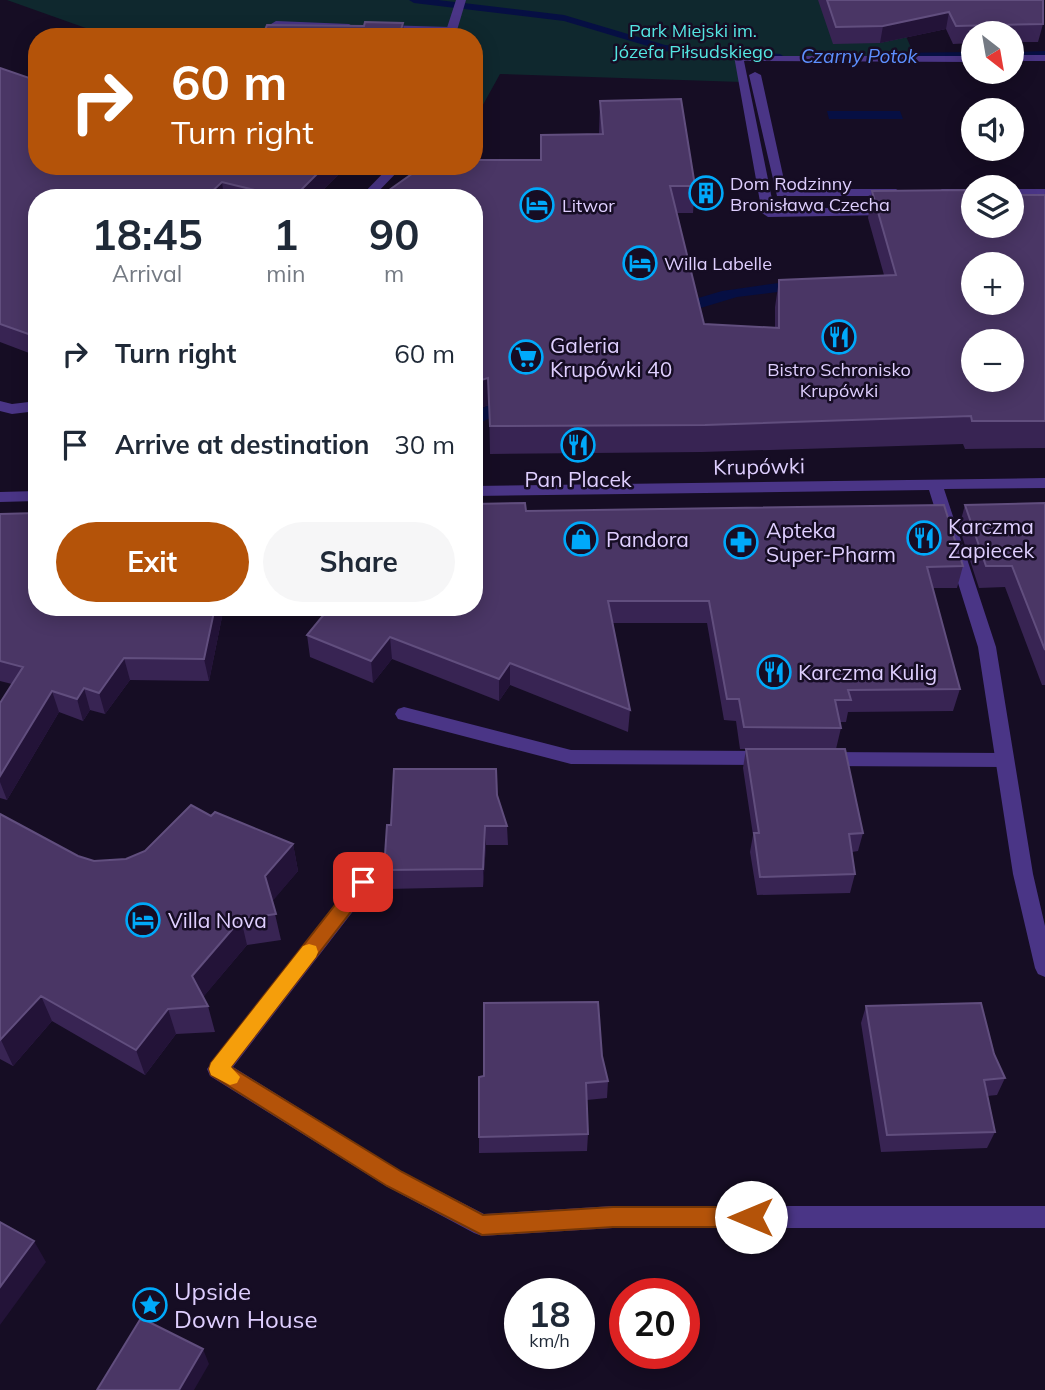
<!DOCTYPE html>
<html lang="en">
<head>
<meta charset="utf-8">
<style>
	body { margin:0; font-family:Mulish,sans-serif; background:#f6f6f7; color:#1f2937; height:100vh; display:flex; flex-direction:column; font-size:26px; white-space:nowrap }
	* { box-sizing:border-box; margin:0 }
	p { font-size:23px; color:#747a83 }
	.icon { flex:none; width:38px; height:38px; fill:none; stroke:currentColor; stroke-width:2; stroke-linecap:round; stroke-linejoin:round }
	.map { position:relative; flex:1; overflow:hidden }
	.panel { position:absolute; left:28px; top:189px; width:455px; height:427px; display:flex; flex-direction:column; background:#fff; border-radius:28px; box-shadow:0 4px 18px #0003 }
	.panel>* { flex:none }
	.top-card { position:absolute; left:28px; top:28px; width:455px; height:147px; border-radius:28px; box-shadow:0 4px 18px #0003; background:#b45309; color:#fff; overflow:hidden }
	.needle { width:46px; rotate:149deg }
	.fabs { position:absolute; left:961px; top:21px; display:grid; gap:14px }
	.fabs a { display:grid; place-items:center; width:63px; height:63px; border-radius:50%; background:#fff; box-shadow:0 4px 18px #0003; font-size:35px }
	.speed { position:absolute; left:504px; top:1278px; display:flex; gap:14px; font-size:35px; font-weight:700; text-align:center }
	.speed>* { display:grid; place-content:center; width:91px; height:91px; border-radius:50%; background:#fff; box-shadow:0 4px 18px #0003; line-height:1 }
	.speed small { font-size:18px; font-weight:400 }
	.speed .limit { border:10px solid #d22; background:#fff; color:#111 }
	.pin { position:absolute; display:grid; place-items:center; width:60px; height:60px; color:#fff; margin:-30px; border-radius:14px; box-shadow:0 4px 10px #0006 }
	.me { position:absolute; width:77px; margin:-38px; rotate:270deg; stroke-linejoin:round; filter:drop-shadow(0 0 5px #0008) }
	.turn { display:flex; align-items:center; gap:24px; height:147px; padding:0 28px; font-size:32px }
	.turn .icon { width:91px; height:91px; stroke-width:2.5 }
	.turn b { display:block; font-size:49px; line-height:60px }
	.eta { display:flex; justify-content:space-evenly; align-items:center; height:119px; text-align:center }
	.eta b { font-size:42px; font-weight:700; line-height:49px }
	.button { display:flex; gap:14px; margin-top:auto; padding:14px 28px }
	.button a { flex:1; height:80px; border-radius:42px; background:#b45309; color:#fff; font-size:28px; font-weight:700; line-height:80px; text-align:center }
	.button a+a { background:#f6f6f7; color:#1f2937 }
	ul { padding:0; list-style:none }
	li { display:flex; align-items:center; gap:21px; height:91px; padding:0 28px }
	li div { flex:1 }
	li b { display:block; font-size:26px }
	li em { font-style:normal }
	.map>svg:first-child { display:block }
</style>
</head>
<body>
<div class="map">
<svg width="1045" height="1390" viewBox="0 0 1045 1390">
	<rect width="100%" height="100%" fill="#160d24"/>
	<path fill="#0f282e" d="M 7,0 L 890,0 L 916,59 L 738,58 L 742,82 L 500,74 L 474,121 L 474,37 L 111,37 Z"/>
	<path fill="#060f43" d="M 900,111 L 903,119 L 829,119 L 827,111 Z
		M 793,281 L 793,290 L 737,297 L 674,316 L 505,412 L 474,425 L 474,413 L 661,309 L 722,291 Z"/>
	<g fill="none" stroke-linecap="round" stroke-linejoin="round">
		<path fill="#060f43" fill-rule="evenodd" d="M 409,0 L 438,0 L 564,15 L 665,45 L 780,54 L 785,57 L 780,60 L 664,51 L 564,21 L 414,3 Z
			M 1045,51 L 1045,57 L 1012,58 L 1012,52 Z
			M 973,52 L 973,58 L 890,59 L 885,56 L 890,53 Z"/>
		<path fill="#4a3586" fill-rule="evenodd" d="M 276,21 L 349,24 L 354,27 L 349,30 L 278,27 L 263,37 L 250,37 Z
			M 381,25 L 451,27 L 456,30 L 451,33 L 377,30 L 377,26 Z
			M 404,707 L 571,750 L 769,751 L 775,753 L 778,758 L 775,763 L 769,765 L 571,764 L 398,719 L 395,714 L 398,709 Z
			M 825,752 L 1003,753 L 1009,755 L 1012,760 L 1009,765 L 1003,767 L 825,766 L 819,764 L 816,759 L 819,754 Z
			M 364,874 L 371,876 L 374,882 L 371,888 L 233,1067 L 402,1172 L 484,1214 L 613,1206 L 1045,1206 L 1045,1228 L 613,1228 L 482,1236 L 474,1233 L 386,1186 L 210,1076 L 207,1069 L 357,876 Z"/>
		<path fill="#4a3586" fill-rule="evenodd" d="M 456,0 L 466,0 L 455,37 L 444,37 Z
			M 1012,55 L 1045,55 L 1045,61 L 1012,61 Z
			M 734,56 L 973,56 L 973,62 L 744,61 L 774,209 L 890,207 L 896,211 L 890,215 L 768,217 L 762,213 Z
			M 755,72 L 761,75 L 786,189 L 896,189 L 902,193 L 900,196 L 777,196 L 749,75 Z
			M 390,166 L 403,166 L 372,198 L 359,198 Z
			M 973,189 L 973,197 L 942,197 L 936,193 L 942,189 Z
			M 1012,189 L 1045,189 L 1045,197 L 1012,197 Z
			M 0,401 L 12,404 L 37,401 L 37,411 L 12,414 L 0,411 Z
			M 1045,478 L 1045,488 L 944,489 L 996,647 L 1033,874 L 1045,926 L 1045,977 L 1038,974 L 1035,968 L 1013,874 L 978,647 L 929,490 L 474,496 L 474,486 Z
			M 37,491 L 37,501 L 0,502 L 0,492 Z"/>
	</g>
	<path fill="#382453" d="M 818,0 L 1043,0 L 1043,24 L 1038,42 L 1012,42 L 1012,33 L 973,33 L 973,43 L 953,44 L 946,29 L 880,43 L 833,44 Z
		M 0,68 L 29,78 L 347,166 L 315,198 L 37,198 L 37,356 L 0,342 Z
		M 600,101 L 695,186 L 693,213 L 676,213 L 704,324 L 775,328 L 775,307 L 779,280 L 884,275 L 868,218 L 872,191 L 966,195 L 1045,195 L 1045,448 L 965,449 L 963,444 L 702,452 L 490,454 L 489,405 L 474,410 L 474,198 L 541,160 L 599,134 Z
		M 1045,503 L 1045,685 L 1042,685 L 1005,587 L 979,588 L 959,527 L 965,505 Z
		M 526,511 L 963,566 L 957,588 L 933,588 L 960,689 L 953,711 L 848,712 L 846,722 L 840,722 L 841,728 L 836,749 L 740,749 L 736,721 L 724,720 L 707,623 L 613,623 L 630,710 L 628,732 L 510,685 L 499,701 L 392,659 L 373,683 L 310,657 L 307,635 Z
		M 0,514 L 224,607 L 209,681 L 130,680 L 105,714 L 90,710 L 83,721 L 59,712 L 7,800 L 0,798 L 0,703 L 12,684 L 0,681 Z
		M 746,749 L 863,833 L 858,851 L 852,852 L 855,874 L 850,893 L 757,895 L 750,852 L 753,835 L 743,768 Z
		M 497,795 L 507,826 L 508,845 L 486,845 L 483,887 L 386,889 L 384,870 L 391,825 Z
		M 0,814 L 78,856 L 94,861 L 126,859 L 145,851 L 211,816 L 293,844 L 298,871 L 272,901 L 281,940 L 247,945 L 203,997 L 208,1006 L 215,1032 L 176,1034 L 145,1075 L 52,1021 L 13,1066 L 0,1059 Z
		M 866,1006 L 994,1054 L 1005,1078 L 997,1095 L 987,1096 L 995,1132 L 987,1148 L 881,1152 L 861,1023 Z
		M 602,1056 L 608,1081 L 607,1098 L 587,1100 L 588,1134 L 587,1151 L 479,1153 L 479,1137 Z"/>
	<path fill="#231338" d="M 949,12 L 946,29 L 880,43 L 883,26 Z
		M 403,23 L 404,37 L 399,37 Z
		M 325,166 L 347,166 L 315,198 L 293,198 Z
		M 222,182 L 224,198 L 205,198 Z
		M 488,378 L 489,405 L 474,410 L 474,382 Z
		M 215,607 L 224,607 L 209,681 L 204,659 Z
		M 390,637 L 392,659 L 373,683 L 371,661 Z
		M 124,658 L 130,680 L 105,714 L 99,693 Z
		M 510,663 L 510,685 L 499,701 L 499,679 Z
		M 84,688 L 90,710 L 83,721 L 77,699 Z
		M 52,691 L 59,712 L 7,800 L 0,782 L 0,776 Z
		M 485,826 L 486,845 L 483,887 L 483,869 Z
		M 293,844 L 298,871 L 271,903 L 265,876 Z
		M 241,919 L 247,945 L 199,1002 L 192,976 Z
		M 41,996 L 52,1021 L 13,1066 L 1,1040 Z
		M 168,1009 L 176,1034 L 145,1075 L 136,1050 Z
		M 34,1241 L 46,1262 L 0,1325 L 0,1287 Z
		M 203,1349 L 209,1364 L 194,1390 L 179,1390 Z"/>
	<path fill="#4a3665" stroke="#614e7e" stroke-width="2" fill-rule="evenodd" d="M 827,0 L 1043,0 L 1043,24 L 956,26 L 949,12 L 883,26 L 836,27 Z
		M 365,22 L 403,23 L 399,37 L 262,37 L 267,25 L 364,26 Z
		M 106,33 L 118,37 L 100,37 Z
		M 0,68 L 29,78 L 37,74 L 37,166 L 325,166 L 293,198 L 287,198 L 222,182 L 205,198 L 37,198 L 37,337 L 0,324 Z
		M 681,99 L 695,186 L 670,186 L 704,324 L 779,328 L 779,280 L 896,275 L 872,191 L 965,190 L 966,195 L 973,195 L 973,226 L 1012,226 L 1012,195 L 1045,195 L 1045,421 L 972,421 L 971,416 L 705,425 L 490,426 L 488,378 L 474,382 L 474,198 L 378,198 L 423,166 L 474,166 L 474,160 L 541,160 L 541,135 L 603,134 L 600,101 ZM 973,264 L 1012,264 L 1012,303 L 973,303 ZM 973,341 L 1012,341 L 1012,380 L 973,380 Z
		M 525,503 L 526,511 L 944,505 L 963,566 L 927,567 L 960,689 L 848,690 L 851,700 L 835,700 L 841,728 L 744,727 L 739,699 L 727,699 L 709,601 L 608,601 L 630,710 L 510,663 L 499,679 L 390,637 L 371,661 L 307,635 L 330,607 L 474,607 L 474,504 Z
		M 1045,503 L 1045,650 L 1012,566 L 986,566 L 965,505 Z
		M 37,513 L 37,607 L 215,607 L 204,659 L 124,658 L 99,693 L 84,688 L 77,699 L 52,691 L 0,776 L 0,703 L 23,667 L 0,661 L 0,514 Z
		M 746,749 L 845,749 L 863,833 L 849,834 L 855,874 L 760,877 L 754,833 L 759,833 Z
		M 394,769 L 496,769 L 497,795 L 507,826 L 485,826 L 483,869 L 384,870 L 387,825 L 391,825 Z
		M 191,805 L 211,816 L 215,812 L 293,844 L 265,876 L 276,914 L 241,919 L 192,976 L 208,1006 L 168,1009 L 136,1050 L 41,996 L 0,1040 L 0,814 L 78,856 L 94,861 L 126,859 L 145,851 Z
		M 598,1002 L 602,1056 L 608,1081 L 586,1083 L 588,1134 L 479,1137 L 479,1077 L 484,1076 L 484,1003 Z
		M 981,1003 L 994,1054 L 1005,1078 L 984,1080 L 995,1132 L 887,1135 L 866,1006 Z
		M 0,1222 L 34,1241 L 0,1287 Z
		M 141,1318 L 203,1349 L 179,1390 L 97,1390 Z"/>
	<path fill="#b45309" stroke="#753606" stroke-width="2" d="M 363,875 L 370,877 L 372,882 L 370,887 L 231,1067 L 402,1172 L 483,1215 L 613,1207 L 751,1207 L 759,1210 L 762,1217 L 759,1224 L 751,1227 L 613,1227 L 482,1235 L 387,1186 L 211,1075 L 209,1069 L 211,1063 L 357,877 Z"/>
	<path fill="#f59e0b" d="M 309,944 L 316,946 L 318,952 L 316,957 L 231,1067 L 240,1077 L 237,1083 L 230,1085 L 211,1075 L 209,1069 L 211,1063 L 303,946 Z"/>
	<defs>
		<symbol id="building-ring" viewBox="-11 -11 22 22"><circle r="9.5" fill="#160d24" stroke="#00a9fa" stroke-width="1.5"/><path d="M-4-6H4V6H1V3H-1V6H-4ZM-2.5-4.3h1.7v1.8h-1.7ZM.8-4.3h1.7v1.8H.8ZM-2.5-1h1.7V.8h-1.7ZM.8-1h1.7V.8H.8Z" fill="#00a9fa"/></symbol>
		<symbol id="hotel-ring" viewBox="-11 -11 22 22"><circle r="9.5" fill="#160d24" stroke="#00a9fa" stroke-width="1.5"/><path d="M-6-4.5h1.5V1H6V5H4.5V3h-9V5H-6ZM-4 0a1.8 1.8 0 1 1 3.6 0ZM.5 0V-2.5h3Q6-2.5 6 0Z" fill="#00a9fa"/></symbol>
		<symbol id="restaurant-ring" viewBox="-11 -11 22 22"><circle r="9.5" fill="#160d24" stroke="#00a9fa" stroke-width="1.5"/><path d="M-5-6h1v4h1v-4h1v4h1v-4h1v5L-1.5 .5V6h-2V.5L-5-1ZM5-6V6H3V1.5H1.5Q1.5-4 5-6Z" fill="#00a9fa"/></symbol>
		<symbol id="supermarket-ring" viewBox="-11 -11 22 22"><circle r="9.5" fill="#160d24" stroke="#00a9fa" stroke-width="1.5"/><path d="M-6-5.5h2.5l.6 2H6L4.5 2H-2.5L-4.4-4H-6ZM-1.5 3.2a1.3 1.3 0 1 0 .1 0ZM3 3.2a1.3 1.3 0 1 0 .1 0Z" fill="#00a9fa"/></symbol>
		<symbol id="shop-ring" viewBox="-11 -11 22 22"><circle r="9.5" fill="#160d24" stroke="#00a9fa" stroke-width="1.5"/><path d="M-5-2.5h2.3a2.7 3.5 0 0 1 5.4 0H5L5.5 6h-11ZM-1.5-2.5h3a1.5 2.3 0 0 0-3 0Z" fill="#00a9fa"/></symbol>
		<symbol id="pharmacy-ring" viewBox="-11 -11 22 22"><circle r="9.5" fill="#160d24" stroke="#00a9fa" stroke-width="1.5"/><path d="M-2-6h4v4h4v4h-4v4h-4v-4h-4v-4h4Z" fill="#00a9fa"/></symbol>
		<symbol id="sight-ring" viewBox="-11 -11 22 22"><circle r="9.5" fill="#160d24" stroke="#00a9fa" stroke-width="1.5"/><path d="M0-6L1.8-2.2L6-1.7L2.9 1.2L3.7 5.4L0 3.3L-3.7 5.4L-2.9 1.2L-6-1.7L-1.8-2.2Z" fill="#00a9fa"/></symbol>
	</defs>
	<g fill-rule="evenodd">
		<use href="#building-ring" x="687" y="174" width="38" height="38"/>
		<use href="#hotel-ring" x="518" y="186" width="38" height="38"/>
		<use href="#hotel-ring" x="621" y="244" width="38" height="38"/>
		<use href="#restaurant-ring" x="820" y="318" width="38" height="38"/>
		<use href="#supermarket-ring" x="507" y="338" width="38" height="38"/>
		<use href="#restaurant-ring" x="559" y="426" width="38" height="38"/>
		<use href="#restaurant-ring" x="905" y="519" width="38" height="38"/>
		<use href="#shop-ring" x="562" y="520" width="38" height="38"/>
		<use href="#pharmacy-ring" x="722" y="523" width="38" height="38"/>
		<use href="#restaurant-ring" x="755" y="653" width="38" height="38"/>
		<use href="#hotel-ring" x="124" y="901" width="38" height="38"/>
		<use href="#sight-ring" x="131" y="1286" width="38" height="38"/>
	</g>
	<g text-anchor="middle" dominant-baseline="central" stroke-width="5" stroke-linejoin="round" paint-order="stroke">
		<g font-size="18" fill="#54e6e2" stroke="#160d24">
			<text x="693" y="30">Park Miejski im.<tspan x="693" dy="21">Józefa Piłsudskiego</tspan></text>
		</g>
		<g font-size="18" fill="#dfcfff" stroke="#160d24" text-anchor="start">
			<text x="730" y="183">Dom Rodzinny<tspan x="730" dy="21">Bronisława Czecha</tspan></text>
			<text x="562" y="205">Litwor</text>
			<text x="664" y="263">Willa Labelle</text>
			<text x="839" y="369" text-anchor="middle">Bistro Schronisko<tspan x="839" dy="21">Krupówki</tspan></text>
		</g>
		<g font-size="19" font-style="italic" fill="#5d90ff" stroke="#160d24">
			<text x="859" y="56">Czarny Potok</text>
		</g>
		<g font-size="21" fill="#dfcfff" stroke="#160d24" text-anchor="start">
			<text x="550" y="345">Galeria<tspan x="550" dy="24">Krupówki 40</tspan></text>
			<text x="578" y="479" text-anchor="middle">Pan Placek</text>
			<text x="948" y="526">Karczma<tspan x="948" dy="24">Zapiecek</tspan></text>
			<text x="766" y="530">Apteka<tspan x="766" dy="24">Super-Pharm</tspan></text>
			<text x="606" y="539">Pandora</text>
			<text x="798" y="672">Karczma Kulig</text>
			<text x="168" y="920">Villa Nova</text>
		</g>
		<g font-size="21" fill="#dfcfff" stroke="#160d24">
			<text transform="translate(759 466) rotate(-1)">Krupówki</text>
		</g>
		<g font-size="24" fill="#dfcfff" stroke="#160d24" text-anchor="start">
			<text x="174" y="1291">Upside<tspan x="174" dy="28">Down House</tspan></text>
		</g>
	</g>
</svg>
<div class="fabs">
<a><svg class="needle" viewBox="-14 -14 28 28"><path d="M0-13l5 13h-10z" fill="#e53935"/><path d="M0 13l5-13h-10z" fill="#747a83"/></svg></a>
<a><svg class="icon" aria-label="sound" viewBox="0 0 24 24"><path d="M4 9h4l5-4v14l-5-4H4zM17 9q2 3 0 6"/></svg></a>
<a><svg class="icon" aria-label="layers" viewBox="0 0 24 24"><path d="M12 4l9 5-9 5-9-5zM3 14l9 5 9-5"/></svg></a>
<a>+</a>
<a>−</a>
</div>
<div class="speed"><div>18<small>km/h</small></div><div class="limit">20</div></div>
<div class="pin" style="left:363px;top:882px;background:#d93025"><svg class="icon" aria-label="arrive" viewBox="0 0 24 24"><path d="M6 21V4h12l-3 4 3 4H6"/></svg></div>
<svg class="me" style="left:751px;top:1217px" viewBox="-20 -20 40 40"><circle r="19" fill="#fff"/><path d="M0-13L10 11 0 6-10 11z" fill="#b45309"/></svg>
<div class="top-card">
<div class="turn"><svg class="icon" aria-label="right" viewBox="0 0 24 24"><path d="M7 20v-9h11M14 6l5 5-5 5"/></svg><div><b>60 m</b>Turn right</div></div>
</div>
<section class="panel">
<div class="eta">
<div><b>18:45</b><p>Arrival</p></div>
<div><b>1</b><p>min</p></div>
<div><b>90</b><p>m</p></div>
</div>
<ul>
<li><svg class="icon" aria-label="right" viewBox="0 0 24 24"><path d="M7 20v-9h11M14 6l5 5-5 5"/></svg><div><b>Turn right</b></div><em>60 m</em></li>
<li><svg class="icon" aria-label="arrive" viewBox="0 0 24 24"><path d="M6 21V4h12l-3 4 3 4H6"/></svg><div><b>Arrive at destination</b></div><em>30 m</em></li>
</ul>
<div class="button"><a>Exit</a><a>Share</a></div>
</section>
</div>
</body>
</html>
